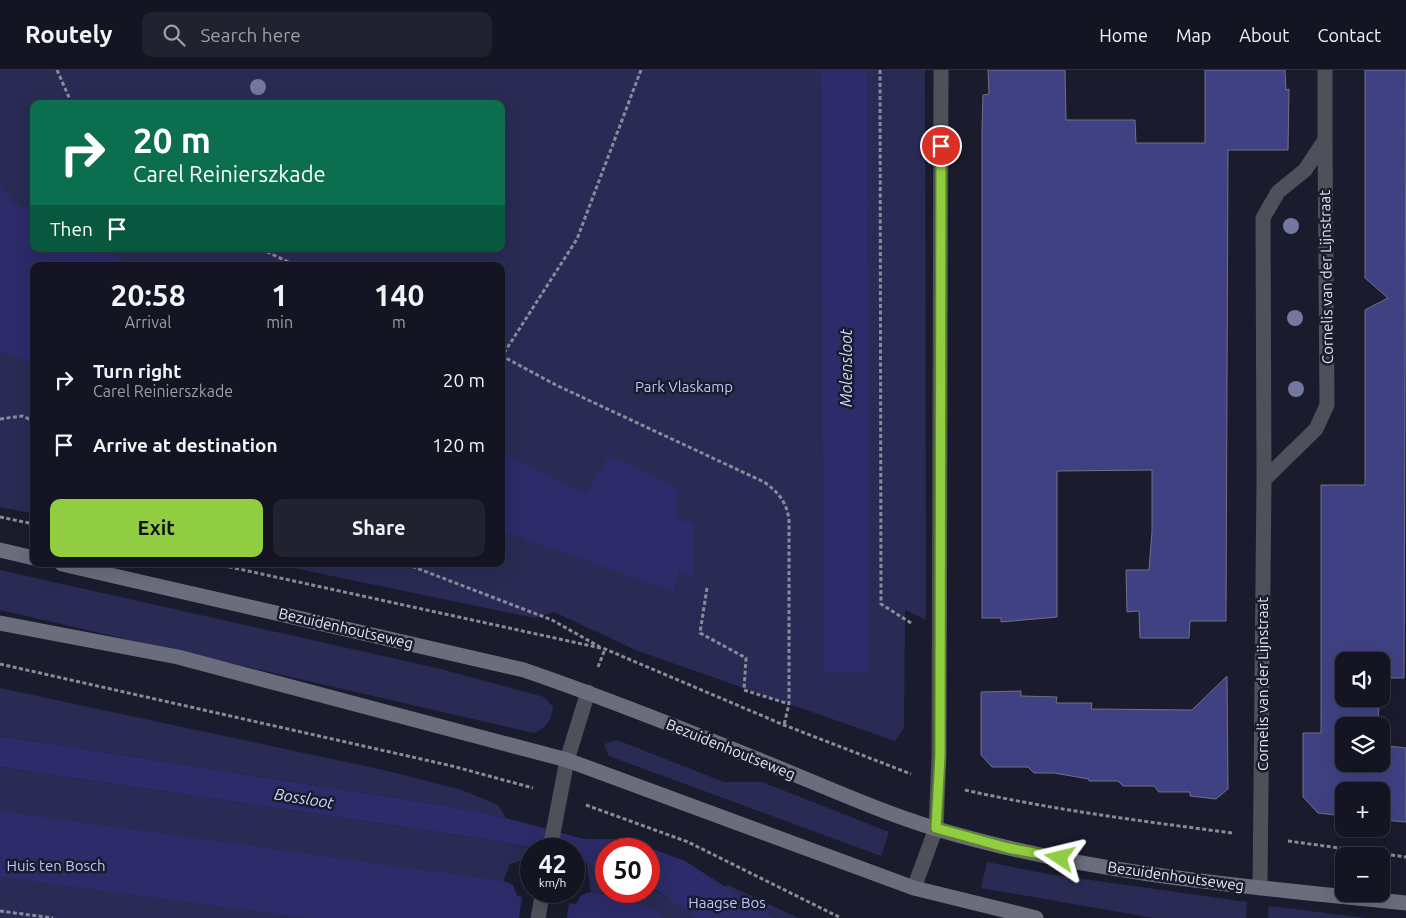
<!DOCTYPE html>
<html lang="en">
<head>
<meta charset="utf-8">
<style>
	body { margin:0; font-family:Ubuntu,sans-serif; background:#21212f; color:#f1f3f6; height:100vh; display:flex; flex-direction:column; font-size:19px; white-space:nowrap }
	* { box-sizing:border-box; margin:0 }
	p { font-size:16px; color:#9d9ea5 }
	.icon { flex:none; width:28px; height:28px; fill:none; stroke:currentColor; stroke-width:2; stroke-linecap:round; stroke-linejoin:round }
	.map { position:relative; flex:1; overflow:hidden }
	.sheet { position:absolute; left:30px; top:192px; width:475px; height:305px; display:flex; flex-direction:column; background:#141422; border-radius:10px; box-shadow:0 5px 20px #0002,0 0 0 1px #333340 }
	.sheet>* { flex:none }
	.hud { position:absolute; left:30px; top:30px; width:475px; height:152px; border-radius:10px; box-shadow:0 5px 20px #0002,0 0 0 1px #333340; background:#0b6e4f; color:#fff; overflow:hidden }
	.controls { position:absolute; left:1335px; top:582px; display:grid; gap:10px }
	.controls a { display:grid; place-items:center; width:55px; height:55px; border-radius:10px; background:#141422; box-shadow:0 5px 20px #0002,0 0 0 1px #333340; font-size:25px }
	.speed { position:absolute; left:520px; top:768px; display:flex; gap:10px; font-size:25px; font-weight:700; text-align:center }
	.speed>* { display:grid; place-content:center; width:65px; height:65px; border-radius:50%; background:#141422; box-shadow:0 5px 20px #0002,0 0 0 1px #333340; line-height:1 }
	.speed small { font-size:12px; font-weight:400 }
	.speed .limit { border:8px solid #d22; background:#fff; color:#111 }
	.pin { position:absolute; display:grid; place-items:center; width:42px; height:42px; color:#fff; margin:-21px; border:2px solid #fff; border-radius:50%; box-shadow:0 1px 5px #0007 }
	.me { position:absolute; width:55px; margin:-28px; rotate:280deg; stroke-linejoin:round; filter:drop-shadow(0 0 4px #0008) }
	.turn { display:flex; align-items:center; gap:18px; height:105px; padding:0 20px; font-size:22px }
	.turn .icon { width:65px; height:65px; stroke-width:2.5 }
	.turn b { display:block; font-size:35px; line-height:42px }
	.then { display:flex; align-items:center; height:48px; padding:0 20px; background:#0003; gap:10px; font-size:19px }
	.eta { display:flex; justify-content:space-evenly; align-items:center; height:85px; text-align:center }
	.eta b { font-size:30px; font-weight:700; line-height:35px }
	.button { display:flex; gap:10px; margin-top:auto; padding:10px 20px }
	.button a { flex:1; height:58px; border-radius:10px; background:#90cd41; color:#111; font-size:20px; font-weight:700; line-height:58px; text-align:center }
	.button a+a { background:#21212f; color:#f1f3f6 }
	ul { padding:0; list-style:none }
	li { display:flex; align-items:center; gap:15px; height:65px; padding:0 20px }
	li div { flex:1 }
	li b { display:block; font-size:19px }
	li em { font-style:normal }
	header { display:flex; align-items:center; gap:30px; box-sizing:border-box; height:70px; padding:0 25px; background:#141422; border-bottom:1px solid #333340 }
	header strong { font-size:24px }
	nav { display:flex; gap:28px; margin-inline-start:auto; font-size:18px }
	.search { width:350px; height:45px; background:#21212f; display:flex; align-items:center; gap:12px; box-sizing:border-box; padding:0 18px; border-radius:10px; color:#9d9ea5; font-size:19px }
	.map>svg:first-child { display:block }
</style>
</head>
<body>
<header>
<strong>Routely</strong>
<div class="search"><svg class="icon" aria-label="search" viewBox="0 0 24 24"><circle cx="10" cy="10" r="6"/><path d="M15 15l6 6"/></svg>Search here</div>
<nav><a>Home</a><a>Map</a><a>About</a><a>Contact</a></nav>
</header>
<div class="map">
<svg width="1406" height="848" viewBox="0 0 1406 848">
	<rect width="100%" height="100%" fill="#1a1b2d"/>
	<path fill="#292b54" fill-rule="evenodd" d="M 0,0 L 925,0 L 926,550 L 905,540 L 904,658 L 895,671 L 638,581 L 554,542 L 534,548 L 274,494 L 501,494 L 501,196 L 34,196 L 34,444 L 0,437 ZM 34,34 L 501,34 L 501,179 L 34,179 Z
		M 0,500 L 437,598 L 544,627 L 553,637 C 551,651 547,657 534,663 L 0,540 Z
		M 0,618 L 388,701 L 462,720 L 498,735 L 506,748 L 448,736 L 0,666 Z
		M 617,670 L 724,712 L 762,712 L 889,762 L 881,786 L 609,686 L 604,674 Z
		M 0,697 L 505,772 L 528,778 L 523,790 L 510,794 L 503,812 L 382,795 L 531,821 L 622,826 L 591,822 L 586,791 L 606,798 L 606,821 L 649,821 L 649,817 L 677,833 L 728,815 L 798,848 L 0,848 Z
		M 987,792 L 1048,804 L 1247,832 L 1246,848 L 1153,848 L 981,818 Z
		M 1269,836 L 1366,848 L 1268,848 Z"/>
	<path fill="#2d2b69" d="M 821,0 L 867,0 L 868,603 L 824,601 Z
		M 0,114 L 12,132 L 34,144 L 34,179 L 101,179 L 136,196 L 34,196 L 34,294 L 0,282 Z
		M 501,382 L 585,424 L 609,386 L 677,417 L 676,448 L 693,454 L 693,507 L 679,500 L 673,521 L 501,461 Z
		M 0,666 L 448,736 L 506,748 L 584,769 L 616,769 L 637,773 L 685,791 L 774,848 L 697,848 L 661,823 L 649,817 L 649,779 L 606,779 L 606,798 L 574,788 L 574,779 L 534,779 L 505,772 L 0,697 Z
		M 0,741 L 531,815 L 531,821 C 577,821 624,818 663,848 L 310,848 L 0,807 Z"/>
	<path fill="#1a1b2d" d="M 505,811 L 531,814 L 531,821 L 574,820 L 590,822 L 581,825 L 576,834 L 569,833 L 567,848 L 519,848 L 522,827 L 517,826 L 513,815 Z"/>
	<path fill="#404182" stroke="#6e7188" d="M 988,0 L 1065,0 L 1066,50 L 1135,50 L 1136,73 L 1205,73 L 1205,0 L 1285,0 L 1286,20 L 1289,19 L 1288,80 L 1228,80 L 1226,551 L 1190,551 L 1189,568 L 1140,568 L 1139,541 L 1127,542 L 1126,500 L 1149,500 L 1152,462 L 1152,400 L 1057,401 L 1057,547 L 1001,552 L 1001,548 L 982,548 L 982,59 L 983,25 L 989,24 Z
		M 1365,0 L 1406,0 L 1404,608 L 1383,608 L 1381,621 L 1381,591 L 1344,591 L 1344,629 L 1380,629 L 1377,656 L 1344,656 L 1344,694 L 1381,694 L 1381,675 L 1406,678 L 1406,752 L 1381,750 L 1381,721 L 1344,721 L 1344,746 L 1318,743 L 1303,727 L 1303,663 L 1321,663 L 1321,415 L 1365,415 L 1365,240 L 1388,228 L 1365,208 Z
		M 1227,606 L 1228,719 L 1216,729 L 1190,726 L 1190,722 L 1159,722 L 1154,716 L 1123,716 L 1118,711 L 1089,711 L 1089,709 L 1054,703 L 1034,703 L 1028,697 L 992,697 L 981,685 L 981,622 L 1021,621 L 1021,626 L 1057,627 L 1056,633 L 1092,633 L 1091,639 L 1192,640 Z"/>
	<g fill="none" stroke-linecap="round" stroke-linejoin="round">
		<path stroke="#8a8b9a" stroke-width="3" stroke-dasharray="4 2.5" stroke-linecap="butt" d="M 57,0 L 72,34
			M 641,0 L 577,169 L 502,286 L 556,315 L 764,412 C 778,422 786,431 789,449 L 789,634 L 784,655
			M 880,0 L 881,534 L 911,553
			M 261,179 L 297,196
			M 0,349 L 22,346 L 34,351
			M 0,447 L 34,454
			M 216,494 L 605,579 L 784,655 L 911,704
			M 406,494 L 552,550 L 600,577
			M 707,518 L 700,563 L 746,588 L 744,620 L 789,634
			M 0,594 L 452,696 L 533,718
			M 598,597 L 605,579
			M 965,720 C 1053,740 1142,751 1232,763
			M 586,735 L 688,772 L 841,848
			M 1288,771 L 1406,787
			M 0,841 L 53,848"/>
		<path stroke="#4f505a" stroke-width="15" d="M 550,779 L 567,690 L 588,622
			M 538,848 L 543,821"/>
		<path stroke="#4f505a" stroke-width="15" d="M 1264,410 L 1316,359 L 1327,335 L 1325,70
			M 914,818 L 936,758 L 939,686 L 941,0
			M 1260,818 L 1264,410 L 1263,148 L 1278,122 L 1305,100 L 1325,70 L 1325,0"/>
		<path stroke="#6b6d7c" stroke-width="15" d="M 0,480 L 34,488
			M 62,494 L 524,600 C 608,629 691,662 774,696 C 828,718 881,742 937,759 C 1087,804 1251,817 1406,833
			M 0,553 L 178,587 L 567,690 L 914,818 L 1036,848"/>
	</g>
	<g fill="#74779f">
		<circle cx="258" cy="17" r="8"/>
		<circle cx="1291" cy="156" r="8"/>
		<circle cx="1295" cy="248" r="8"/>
		<circle cx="1296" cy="319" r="8"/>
	</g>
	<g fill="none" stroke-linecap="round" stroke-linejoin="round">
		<defs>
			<path id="route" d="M 941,76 L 940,686 L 936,758 L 1008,778 L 1060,788"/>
		</defs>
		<use href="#route" stroke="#5e852a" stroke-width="12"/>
		<use href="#route" stroke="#90cd41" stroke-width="9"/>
	</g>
	<g text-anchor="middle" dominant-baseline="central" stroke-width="5" stroke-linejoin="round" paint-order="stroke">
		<g font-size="15" fill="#e5e6f4" stroke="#1a1b2d">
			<text transform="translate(1326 207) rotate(-91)">Cornelis van der Lijnstraat</text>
			<text transform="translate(346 558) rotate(13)">Bezuidenhoutseweg</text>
			<text transform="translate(1262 614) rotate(-90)">Cornelis van der Lijnstraat</text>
			<text transform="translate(731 679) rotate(22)">Bezuidenhoutseweg</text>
			<text transform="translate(1176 806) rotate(8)">Bezuidenhoutseweg</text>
		</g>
		<g font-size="15" fill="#bec3fd" stroke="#1a1b2d">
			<text x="684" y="316">Park Vlaskamp</text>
			<text x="56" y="795">Huis ten Bosch</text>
			<text x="727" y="832">Haagse Bos</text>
		</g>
		<g font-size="16" font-style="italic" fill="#d1d6fd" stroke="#1a1b2d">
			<text transform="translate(846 298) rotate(-90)">Molensloot</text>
			<text transform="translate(304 728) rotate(9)">Bossloot</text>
		</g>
	</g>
</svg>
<div class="controls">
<a><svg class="icon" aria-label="sound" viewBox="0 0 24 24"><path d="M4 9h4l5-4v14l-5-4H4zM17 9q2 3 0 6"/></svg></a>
<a><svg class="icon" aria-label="layers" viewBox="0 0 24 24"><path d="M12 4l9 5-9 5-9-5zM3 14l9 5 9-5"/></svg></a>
<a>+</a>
<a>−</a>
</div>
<div class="speed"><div>42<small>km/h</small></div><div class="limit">50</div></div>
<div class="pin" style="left:941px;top:76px;background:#d93025"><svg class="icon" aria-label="arrive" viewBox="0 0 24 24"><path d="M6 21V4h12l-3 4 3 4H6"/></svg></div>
<svg class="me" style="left:1060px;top:788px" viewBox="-20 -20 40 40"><path d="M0-17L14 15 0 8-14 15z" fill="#90cd41" stroke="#fff" stroke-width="4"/></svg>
<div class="hud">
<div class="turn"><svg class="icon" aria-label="right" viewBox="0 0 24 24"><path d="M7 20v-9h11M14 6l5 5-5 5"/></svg><div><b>20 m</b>Carel Reinierszkade</div></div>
<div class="then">Then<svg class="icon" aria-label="arrive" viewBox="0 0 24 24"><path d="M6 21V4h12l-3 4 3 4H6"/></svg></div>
</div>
<section class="sheet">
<div class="eta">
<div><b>20:58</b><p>Arrival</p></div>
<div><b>1</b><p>min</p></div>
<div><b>140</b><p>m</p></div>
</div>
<ul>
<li><svg class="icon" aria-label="right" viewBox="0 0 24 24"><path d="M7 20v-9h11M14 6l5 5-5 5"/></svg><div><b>Turn right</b><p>Carel Reinierszkade</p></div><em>20 m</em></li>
<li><svg class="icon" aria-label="arrive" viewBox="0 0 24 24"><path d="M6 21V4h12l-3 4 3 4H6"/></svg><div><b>Arrive at destination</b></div><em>120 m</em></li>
</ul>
<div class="button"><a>Exit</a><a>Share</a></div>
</section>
</div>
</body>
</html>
